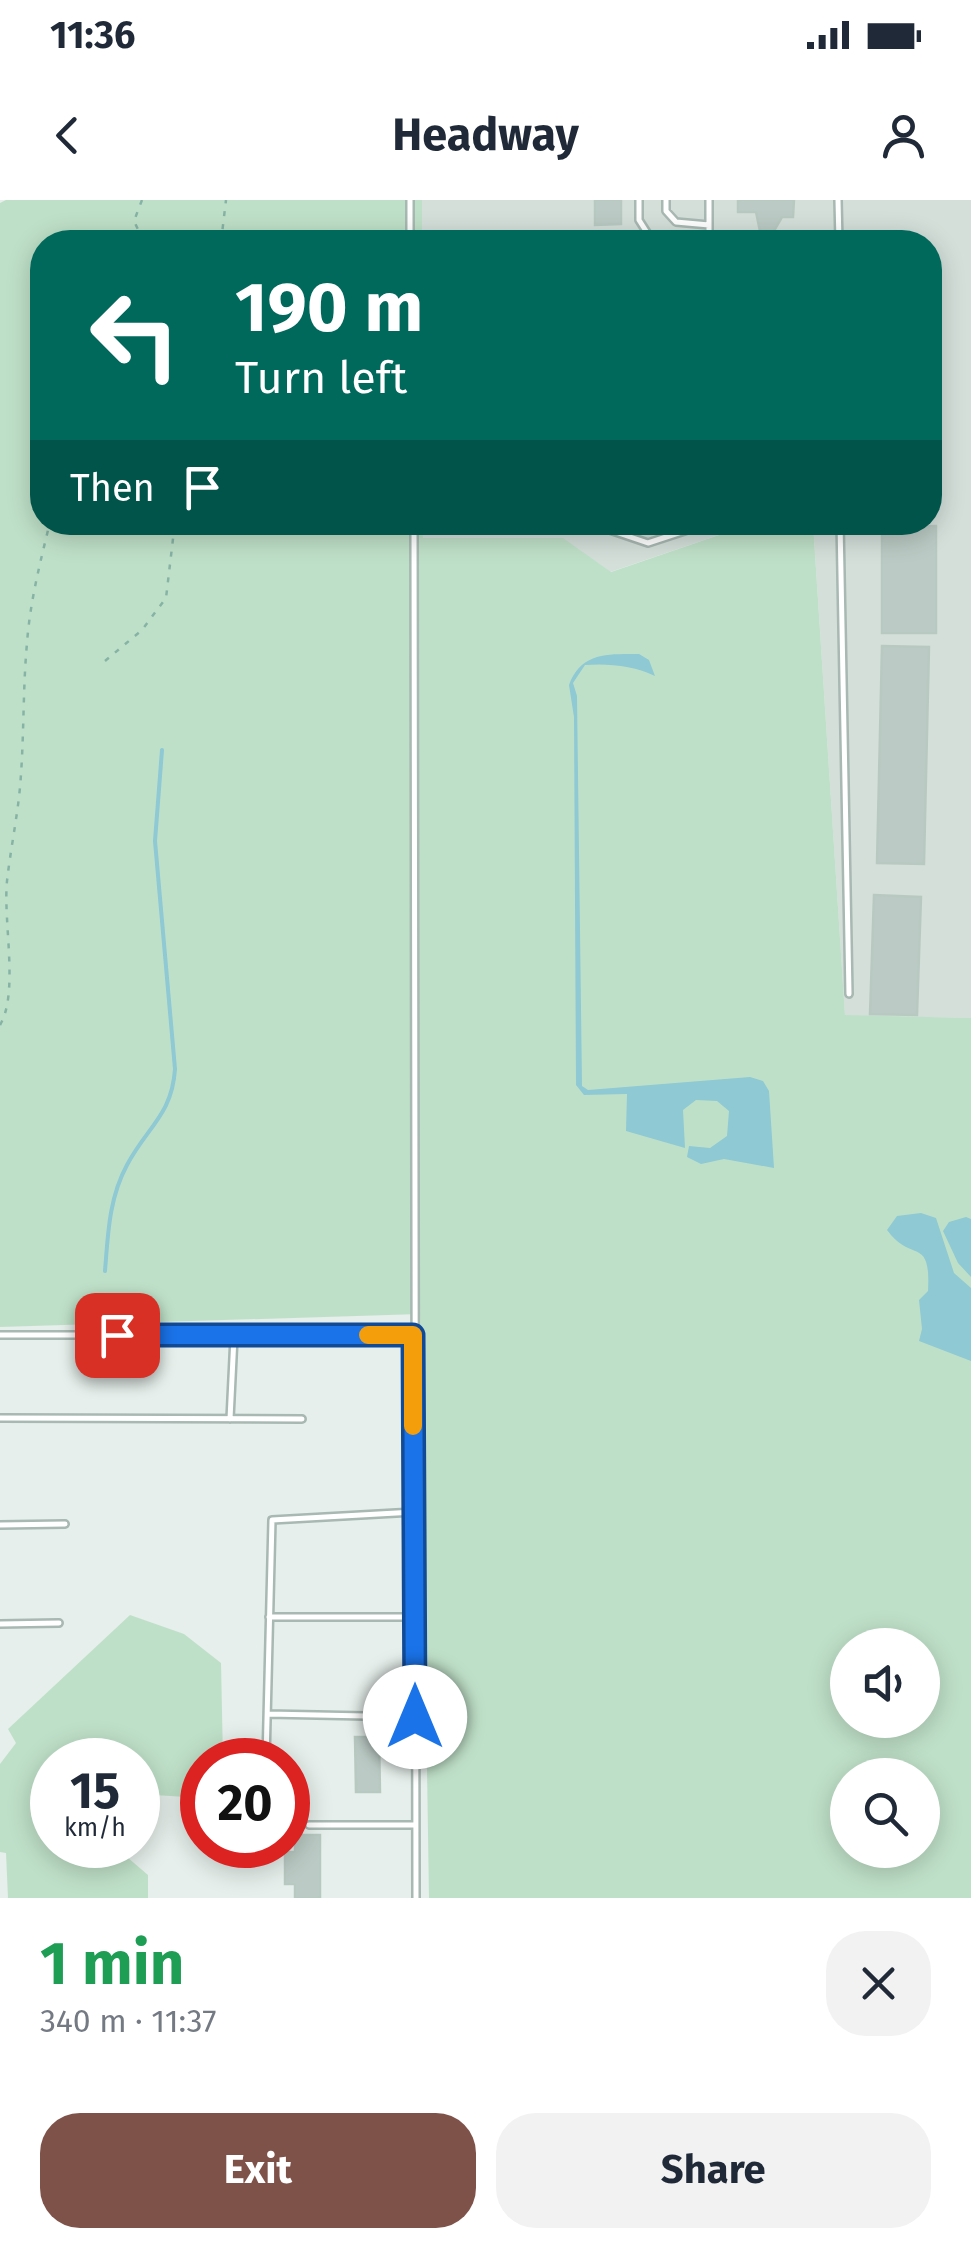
<!DOCTYPE html>
<html lang="en">
<head>
<meta charset="utf-8">
<style>
	body { margin:0; font-family:"Fira Sans",sans-serif; background:#f2f2f3; color:#1f2937; height:100vh; display:flex; flex-direction:column; font-size:38px; white-space:nowrap }
	* { box-sizing:border-box; margin:0 }
	p { font-size:32px; color:#747a83 }
	.icon { flex:none; width:55px; height:55px; fill:none; stroke:currentColor; stroke-width:2; stroke-linecap:round; stroke-linejoin:round }
	.map { position:relative; height:1698px; overflow:hidden }
	.details { display:flex; flex-direction:column; background:#fff; flex:1 }
	.details>* { flex:none }
	.top-card { position:absolute; left:30px; top:30px; width:912px; height:305px; border-radius:40px; box-shadow:0 5px 25px #0003; background:#00695c; color:#fff; overflow:hidden }
	.controls { position:absolute; left:830px; top:1428px; display:grid; gap:20px }
	.controls a { display:grid; place-items:center; width:110px; height:110px; border-radius:50%; background:#fff; box-shadow:0 5px 25px #0003; font-size:50px }
	.speed { position:absolute; left:30px; top:1538px; display:flex; gap:20px; font-size:50px; font-weight:700; text-align:center }
	.speed>* { display:grid; place-content:center; width:130px; height:130px; border-radius:50%; background:#fff; box-shadow:0 5px 25px #0003; line-height:1 }
	.speed small { font-size:25px; font-weight:400 }
	.speed .limit { border:15px solid #d22; background:#fff; color:#111 }
	.pin { position:absolute; display:grid; place-items:center; width:85px; height:85px; color:#fff; margin:-42px; border-radius:20px; box-shadow:0 5px 15px #0006 }
	.me { position:absolute; width:110px; margin:-55px; rotate:0deg; stroke-linejoin:round; filter:drop-shadow(0 0 8px #0008) }
	.turn { display:flex; align-items:center; gap:35px; height:210px; padding:0 40px; font-size:45px }
	.turn .icon { width:130px; height:130px; stroke-width:2.5 }
	.turn b { display:block; font-size:70px; line-height:85px }
	.then { display:flex; align-items:center; height:95px; padding:0 40px; background:#0003; gap:20px; font-size:38px }
	.round { display:grid; place-items:center; flex:none; width:105px; height:105px; border-radius:40px; background:#f2f2f3 }
	.headline { display:flex; align-items:center; justify-content:space-between; height:170px; padding:0 40px }
	h1 { font-size:60px; font-weight:700; line-height:75px; color:#1e9e55 }
	.primary-button { display:flex; gap:20px; margin-top:auto; padding:20px 40px }
	.primary-button a { flex:1; height:115px; border-radius:40px; background:#7f5249; color:#fff; font-size:40px; font-weight:700; line-height:115px; text-align:center }
	.primary-button a+a { background:#f2f2f3; color:#1f2937 }
	.status { display:flex; justify-content:space-between; align-items:center; height:70px; padding:0 50px; background:#fff; direction:ltr }
	.status svg { height:28px; fill:currentColor }
	header { display:flex; justify-content:space-between; align-items:center; height:130px; padding:0 40px; background:#fff; font-size:45px; font-weight:700 }
	.map>svg:first-child { display:block }
</style>
</head>
<body>
<div class="status"><b>11:36</b><svg viewBox="0 0 49 12"><path d="M0 12V9h3v3zM5 12V6h3v6zM10 12V3h3v9zM15 12V0h3v12zM26 1h20v11H26zM47 4h2v5h-2z"/></svg></div>
<header><svg class="icon" aria-label="back" viewBox="0 0 24 24"><path d="M15 5l-7 7 7 7"/></svg>Headway<svg class="icon" aria-label="person" viewBox="0 0 24 24"><circle cx="12" cy="8" r="4"/><path d="M4 21q1-7 8-7t8 7"/></svg></header>
<div class="map">
<svg width="971" height="1698" viewBox="0 0 971 1698">
	<rect width="100%" height="100%" fill="#e6efeb"/>
	<path fill="#d4dfda" d="M 389,0 L 971,0 L 971,818 L 845,816 L 813,323 L 930,322 L 930,42 L 389,42 Z
		M 392,323 L 754,323 L 610,372 L 562,338 L 422,338 Z"/>
	<path fill="#bfe0c8" fill-rule="evenodd" d="M 6,0 L 422,0 L 422,42 L 42,42 L 42,322 L 422,323 L 423,338 L 563,338 L 611,372 L 754,323 L 813,323 L 845,815 L 971,818 L 971,1698 L 429,1698 L 420,1114 L 0,1127 L 0,3 ZM 848,1445 L 922,1445 L 922,1520 L 848,1520 ZM 848,1575 L 922,1575 L 922,1650 L 848,1650 Z
		M 130,1415 L 184,1434 L 221,1463 L 223,1560 L 202,1560 L 202,1598 L 138,1594 L 138,1560 L 52,1560 L 52,1645 L 113,1645 L 148,1675 L 148,1698 L 8,1698 L 6,1653 L 0,1652 L 0,1564 L 16,1543 L 8,1529 Z"/>
	<path fill="#8ec9d4" d="M 639,454 L 649,460 L 655,476 C 635,466 608,463 585,465 L 573,483 L 577,496 L 582,886 L 588,890 L 750,877 L 763,881 L 769,891 L 774,968 L 724,959 L 701,964 L 687,957 L 689,946 L 710,948 L 727,936 L 729,911 L 717,901 L 696,900 L 683,910 L 685,948 L 626,931 L 627,894 L 584,895 L 576,885 L 574,517 L 569,485 C 581,452 608,454 639,454 Z
		M 921,1013 L 936,1018 L 954,1073 L 971,1088 L 971,1161 L 919,1141 L 922,1129 L 919,1100 L 928,1091 C 931,1035 912,1064 887,1030 L 897,1016 Z
		M 966,1017 L 971,1019 L 971,1077 L 958,1063 L 943,1031 L 949,1022 Z"/>
	<g fill="none" stroke-linecap="round" stroke-linejoin="round">
		<path stroke="#8ec9d4" stroke-width="4" d="M 105,1071 C 108,1034 109,998 127,965 C 147,927 172,915 175,869 L 155,641 L 162,550"/>
	</g>
	<path fill="#bbcac4" stroke="#b8c9c2" stroke-width="2.5" d="M 595,0 L 621,0 L 621,24 L 595,25 Z
		M 738,0 L 794,0 L 793,17 L 782,17 L 771,36 L 761,36 L 756,12 L 738,12 Z
		M 936,326 L 936,433 L 882,433 L 882,327 Z
		M 882,446 L 929,447 L 924,664 L 877,663 Z
		M 874,695 L 921,697 L 917,815 L 870,814 Z
		M 355,1537 L 379,1537 L 380,1592 L 356,1592 Z
		M 295,1635 L 320,1635 L 320,1698 L 295,1698 L 295,1684 L 285,1684 L 285,1652 L 295,1652 Z"/>
	<g fill="none" stroke-linecap="round" stroke-linejoin="round">
		<defs>
			<path id="lane" d="M 410,0 L 410,42
				M 639,0 L 639,20 L 653,42
				M 666,0 L 666,11 L 676,22 L 709,25
				M 838,0 L 839,42
				M 709,42 L 709,0
				M 414,322 L 416,1698
				M 543,322 L 589,323 L 648,343 L 712,322
				M 840,322 L 849,794
				M 0,1135 L 412,1135
				M 0,1218 L 302,1219
				M 230,1219 L 234,1137
				M 0,1325 L 65,1324
				M 269,1417 L 414,1417
				M 0,1424 L 59,1423
				M 268,1514 L 415,1517
				M 266,1560 L 272,1320 L 414,1312
				M 309,1625 L 415,1625"/>
		</defs>
		<use href="#lane" stroke="#a8b8b2" stroke-width="10"/>
		<path stroke="#86b3a5" stroke-width="2.5" stroke-dasharray="5 8" stroke-linecap="butt" d="M 142,0 L 134,21 L 144,42
			M 221,42 L 226,0
			M 105,461 L 142,430 L 166,398 L 175,322
			M 0,825 C 19,793 3,722 7,681 C 11,645 19,610 21,574 C 24,531 23,487 27,443 C 30,402 40,363 50,322"/>
		<use href="#lane" stroke="#fff" stroke-width="5"/>
	</g>
	<g fill="none" stroke-linecap="round" stroke-linejoin="round">
		<defs>
			<path id="route" d="M 117,1135 L 413,1135 L 415,1517"/>
		</defs>
		<use href="#route" stroke="#114b97" stroke-width="25"/>
		<use href="#route" stroke="#1a73e8" stroke-width="18"/>
		<path stroke="#f59e0b" stroke-width="18" d="M 368,1135 L 413,1135 L 413,1226"/>
	</g>
</svg>
<div class="controls">
<a><svg class="icon" aria-label="sound" viewBox="0 0 24 24"><path d="M4 9h4l5-4v14l-5-4H4zM17 9q2 3 0 6"/></svg></a>
<a><svg class="icon" aria-label="search" viewBox="0 0 24 24"><circle cx="10" cy="10" r="6"/><path d="M15 15l6 6"/></svg></a>
</div>
<div class="speed"><div>15<small>km/h</small></div><div class="limit">20</div></div>
<div class="pin" style="left:117px;top:1135px;background:#d93025"><svg class="icon" aria-label="arrive" viewBox="0 0 24 24"><path d="M6 21V4h12l-3 4 3 4H6"/></svg></div>
<svg class="me" style="left:415px;top:1517px" viewBox="-20 -20 40 40"><circle r="19" fill="#fff"/><path d="M0-13L10 11 0 6-10 11z" fill="#1a73e8"/></svg>
<div class="top-card">
<div class="turn"><svg class="icon" aria-label="left" viewBox="0 0 24 24"><path d="M17 20v-9H6M10 6l-5 5 5 5"/></svg><div><b>190 m</b>Turn left</div></div>
<div class="then">Then<svg class="icon" aria-label="arrive" viewBox="0 0 24 24"><path d="M6 21V4h12l-3 4 3 4H6"/></svg></div>
</div>
</div>
<section class="details">
<div class="headline"><div><h1>1 min</h1><p>340 m · 11:37</p></div><a class="round"><svg class="icon" aria-label="close" viewBox="0 0 24 24"><path d="M6 6l12 12M18 6L6 18"/></svg></a></div>
<div class="primary-button"><a>Exit</a><a>Share</a></div>
</section>
</body>
</html>
